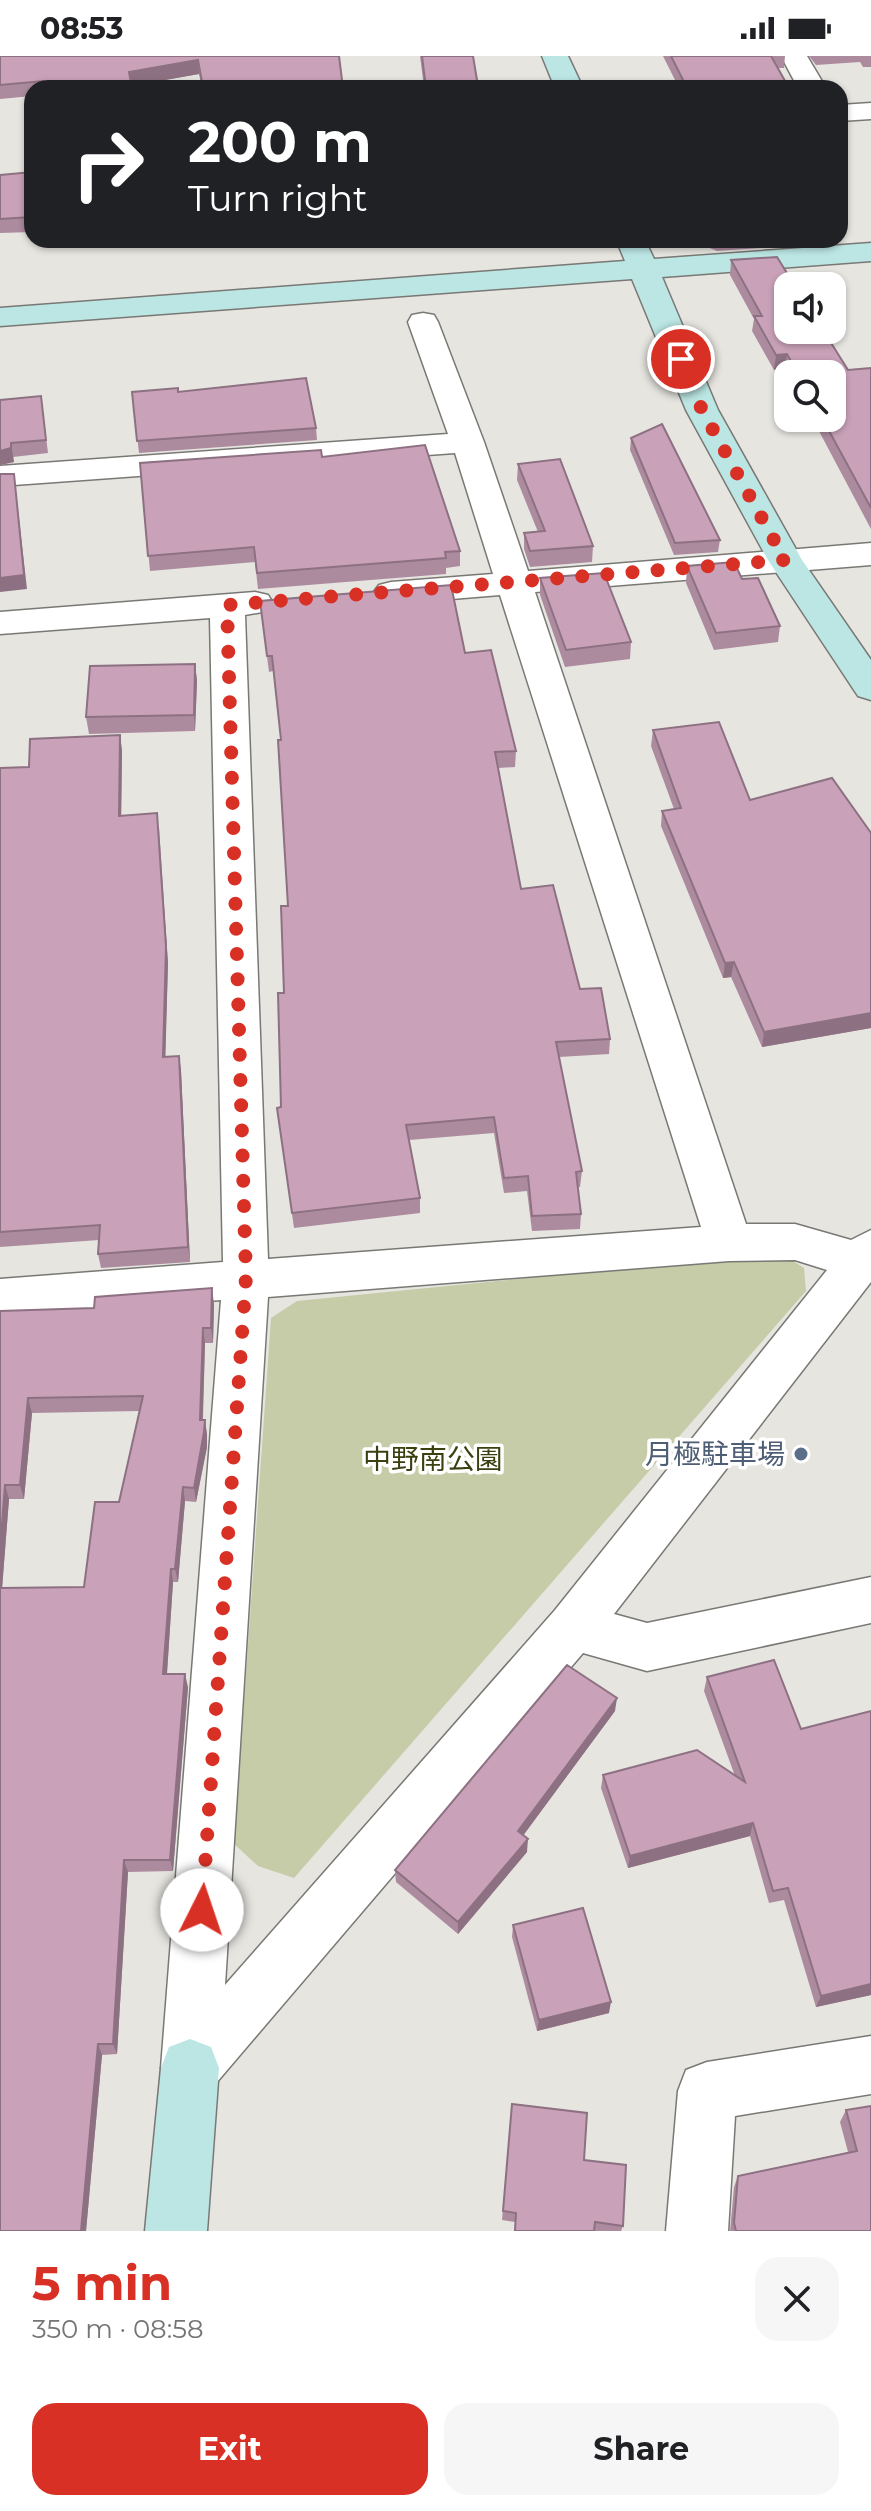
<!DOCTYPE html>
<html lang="en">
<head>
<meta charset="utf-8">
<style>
	body { margin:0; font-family:Montserrat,"Noto Sans JP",sans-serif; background:#f6f6f6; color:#202124; height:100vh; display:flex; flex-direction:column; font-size:30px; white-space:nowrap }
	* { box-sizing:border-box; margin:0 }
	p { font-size:26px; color:#757577 }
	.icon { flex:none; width:44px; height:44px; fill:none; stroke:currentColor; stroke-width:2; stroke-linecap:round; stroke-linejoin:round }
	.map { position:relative; height:2175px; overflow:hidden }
	.side { display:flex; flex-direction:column; background:#fff; flex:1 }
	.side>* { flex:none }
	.guide { position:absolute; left:24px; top:24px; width:824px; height:168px; border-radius:24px; box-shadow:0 2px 6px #0004; background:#202124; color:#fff; overflow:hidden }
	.controls { position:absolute; left:774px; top:216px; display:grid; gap:16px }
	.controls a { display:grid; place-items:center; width:72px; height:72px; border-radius:16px; background:#fff; box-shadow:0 2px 6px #0004; font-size:40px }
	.pin { position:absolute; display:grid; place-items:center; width:68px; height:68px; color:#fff; margin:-34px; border:4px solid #fff; border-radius:50%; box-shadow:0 2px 8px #0007 }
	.me { position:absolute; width:88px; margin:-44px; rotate:4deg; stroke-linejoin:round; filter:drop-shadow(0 0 6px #0008) }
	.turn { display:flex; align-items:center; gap:28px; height:168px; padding:0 32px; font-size:36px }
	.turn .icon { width:104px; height:104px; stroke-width:2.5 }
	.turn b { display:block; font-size:56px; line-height:68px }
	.round { display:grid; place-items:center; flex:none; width:84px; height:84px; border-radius:24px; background:#f6f6f6 }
	.head { display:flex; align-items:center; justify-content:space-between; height:136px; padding:0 32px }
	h1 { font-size:48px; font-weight:700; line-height:60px; color:#d93025 }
	.cta { display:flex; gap:16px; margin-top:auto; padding:16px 32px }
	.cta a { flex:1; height:92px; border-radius:24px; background:#d93025; color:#fff; font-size:32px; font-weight:700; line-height:92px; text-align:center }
	.cta a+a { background:#f6f6f6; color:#202124 }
	.status { display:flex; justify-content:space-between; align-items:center; height:56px; padding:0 40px; background:#fff; direction:ltr }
	.status svg { height:22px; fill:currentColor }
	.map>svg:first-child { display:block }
</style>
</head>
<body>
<div class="status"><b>08:53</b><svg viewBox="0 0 49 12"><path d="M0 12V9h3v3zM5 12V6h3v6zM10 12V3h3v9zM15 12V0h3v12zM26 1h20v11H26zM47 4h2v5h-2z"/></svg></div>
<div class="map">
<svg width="871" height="2175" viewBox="0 0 871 2175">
	<rect width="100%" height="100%" fill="#e6e5e0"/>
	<path fill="#c6cca7" d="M 780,1197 L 804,1212 L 806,1235 L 294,1822 L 258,1810 L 234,1788 L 271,1262 L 297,1245 Z"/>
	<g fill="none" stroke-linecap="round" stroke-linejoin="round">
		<defs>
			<path id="street" d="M 781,0 L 807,0 L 826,32 L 798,32 Z
				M 871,47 L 871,63 L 840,65 L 840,49 Z
				M 423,257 L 434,259 L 438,266 L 484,386 L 528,515 L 871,487 L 871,509 L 535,536 L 746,1168 L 795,1168 L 851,1184 L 871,1174 L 871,1226 L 614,1558 L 647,1567 L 871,1521 L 871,1567 L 647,1615 L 583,1597 L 211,2033 L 190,2041 L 169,2033 L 161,2012 L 221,1244 L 0,1261 L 0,1223 L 223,1206 L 210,562 L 0,578 L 0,556 L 255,536 L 268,539 L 273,547 L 268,555 L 245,559 L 268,1203 L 701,1171 L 500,539 L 391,548 L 379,545 L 373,537 L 379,529 L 391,526 L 493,518 L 455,397 L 0,430 L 0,410 L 448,378 L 408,266 L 412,259 ZM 795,1204 L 827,1214 L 555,1554 L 225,1929 L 268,1241 L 729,1205 Z
				M 871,1980 L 871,2038 L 735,2060 L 728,2175 L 666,2175 L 678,2035 L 686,2014 L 707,2006 Z"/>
			<path id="secondary" d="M 542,0 L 568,0 L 583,32 L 555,32 Z
				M 621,184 L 645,184 L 654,203 L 871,187 L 871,205 L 662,221 L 718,354 L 802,504 L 871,604 L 871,644 L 858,640 L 768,504 L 686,354 L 632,223 L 0,270 L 0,252 L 625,205 L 618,188 Z
				M 190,1983 L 211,1991 L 219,2012 L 207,2175 L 145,2175 L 161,2012 L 169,1991 Z"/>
		</defs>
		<use href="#street" stroke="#797874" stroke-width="3"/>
		<use href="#secondary" stroke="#797874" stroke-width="3"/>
		<use href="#street" fill="#fff" fill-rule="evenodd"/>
		<use href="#secondary" fill="#bbe6e4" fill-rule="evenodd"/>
	</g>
	<path fill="#ad8b9f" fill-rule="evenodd" d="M 0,0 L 339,0 L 343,32 L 202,32 L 199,18 L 131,30 L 132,32 L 32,32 L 32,40 L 0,43 Z
		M 420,0 L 473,0 L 478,32 L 424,32 Z
		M 663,0 L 785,0 L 784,12 L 778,12 L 789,32 L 679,32 Z
		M 809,0 L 871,0 L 871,11 L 863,11 L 860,6 L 816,9 Z
		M 32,116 L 32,176 L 0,177 L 0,119 Z
		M 690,184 L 762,184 L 761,192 L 717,195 Z
		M 731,204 L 848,314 L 871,312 L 871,473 L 812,362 L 832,362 L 832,318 L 788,318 L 785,313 L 774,314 L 752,275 L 754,263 L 730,219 Z
		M 132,336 L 178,336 L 316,372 L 317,384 L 139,397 Z
		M 41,340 L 48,397 L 13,401 L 14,406 L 0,409 L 0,344 Z
		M 631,382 L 720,484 L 718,496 L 674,499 L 630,394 Z
		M 322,401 L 460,495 L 460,510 L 446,512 L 446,518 L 258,533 L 255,506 L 150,515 L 140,407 Z
		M 518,408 L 593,490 L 592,506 L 530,511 L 524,493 L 524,477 L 538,476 L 517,424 Z
		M 687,510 L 780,570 L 778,586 L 714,594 L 686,527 Z
		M 540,522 L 631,586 L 630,603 L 565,611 L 540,539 Z
		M 260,545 L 465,597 L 516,695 L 515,711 L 498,712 L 521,833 L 610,983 L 609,998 L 559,1001 L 582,1115 L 580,1131 L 578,1131 L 581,1158 L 580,1173 L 532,1175 L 527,1135 L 504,1137 L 494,1077 L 409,1084 L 420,1142 L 420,1157 L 294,1172 L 277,1052 L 281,1051 L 284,937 L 288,850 L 281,684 L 273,615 L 269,616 Z
		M 195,608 L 197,625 L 195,675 L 89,678 L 86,661 Z
		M 653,674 L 750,744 L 871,777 L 871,972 L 762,991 L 731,921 L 723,922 L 661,770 L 662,755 L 674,753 L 651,690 Z
		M 120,679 L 122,695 L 121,760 L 159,772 L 168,907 L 165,1001 L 179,1000 L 181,1015 L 190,1206 L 101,1212 L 98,1198 L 99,1184 L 0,1191 L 0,712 L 29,711 Z
		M 214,1248 L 213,1287 L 205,1287 L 203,1364 L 205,1364 L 207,1379 L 207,1391 L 196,1446 L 185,1445 L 178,1526 L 173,1526 L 167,1618 L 188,1631 L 173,1815 L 128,1816 L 117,1998 L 102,1999 L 86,2175 L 0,2175 L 0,1255 ZM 139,1355 L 119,1446 L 84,1531 L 2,1532 L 9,1443 L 24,1443 L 32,1357 Z
		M 707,1621 L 801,1673 L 871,1655 L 871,1939 L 816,1951 L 784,1844 L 769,1847 L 750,1780 L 628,1812 L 601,1732 L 603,1719 L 735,1720 L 704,1635 Z
		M 615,1655 L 523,1779 L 527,1796 L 458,1878 L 396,1826 L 395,1814 Z
		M 513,1869 L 609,1957 L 537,1975 L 512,1881 Z
		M 512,2048 L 584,2104 L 623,2170 L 621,2175 L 514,2175 L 515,2166 L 502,2164 Z
		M 871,2050 L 871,2175 L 730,2175 L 734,2131 L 738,2120 L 848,2096 L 840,2066 L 846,2054 Z"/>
	<path fill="#8d7182" d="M 198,4 L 199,18 L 131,30 L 129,16 Z
		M 787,298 L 785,313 L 774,314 L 776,299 Z
		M 11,387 L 14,406 L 0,409 L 0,395 Z
		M 14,418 L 27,533 L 0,536 L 0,522 Z
		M 195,608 L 197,625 L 195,675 L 194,659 Z
		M 120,679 L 122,695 L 121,776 L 119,760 Z
		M 157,757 L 168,907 L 165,1016 L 163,1001 Z
		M 734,906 L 731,921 L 723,922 L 725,907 Z
		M 871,957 L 871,972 L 762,991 L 764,976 Z
		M 179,1000 L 181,1015 L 190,1206 L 188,1191 Z
		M 212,1232 L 214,1248 L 213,1287 L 211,1272 Z
		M 203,1272 L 205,1287 L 202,1379 L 200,1364 Z
		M 28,1342 L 32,1357 L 24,1443 L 20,1429 Z
		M 205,1364 L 207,1379 L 207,1391 L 196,1446 L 194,1432 Z
		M 5,1429 L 9,1443 L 1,1546 L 0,1542 L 0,1494 Z
		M 183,1431 L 185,1445 L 178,1526 L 175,1513 Z
		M 171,1513 L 173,1526 L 166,1631 L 163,1618 Z
		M 185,1618 L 188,1631 L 173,1815 L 170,1804 Z
		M 617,1642 L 615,1655 L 517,1788 L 518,1775 Z
		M 753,1767 L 750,1780 L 628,1812 L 630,1800 Z
		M 528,1783 L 527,1796 L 458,1878 L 458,1866 Z
		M 124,1804 L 128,1816 L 117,1998 L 113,1988 Z
		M 871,1928 L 871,1939 L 816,1951 L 821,1940 Z
		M 611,1946 L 609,1957 L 537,1975 L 539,1964 Z
		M 98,1988 L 102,1999 L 86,2175 L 81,2175 Z"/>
	<path fill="#c9a2b9" stroke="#8d7182" stroke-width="2" d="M 0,0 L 339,0 L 343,32 L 203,32 L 198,4 L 129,16 L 132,32 L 43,32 L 43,25 L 0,29 Z
		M 422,0 L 473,0 L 478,30 L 426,32 Z
		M 671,0 L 771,0 L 789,32 L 687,32 Z
		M 32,116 L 32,161 L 0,163 L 0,119 Z
		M 777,201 L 795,230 L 788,230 L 788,274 L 823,274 L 848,314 L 871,312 L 871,452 L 822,362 L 832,362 L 832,318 L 798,318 L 787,298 L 776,299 L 754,260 L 762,260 L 731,204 Z
		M 306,322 L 316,372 L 137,385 L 132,336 L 178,332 L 178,336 Z
		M 41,340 L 46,384 L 11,387 L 11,392 L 0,395 L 0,344 Z
		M 662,368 L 720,484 L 675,487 L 631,382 Z
		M 425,389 L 460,495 L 445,496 L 446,502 L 257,517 L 254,491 L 148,500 L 140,407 L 321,394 L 322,401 Z
		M 560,403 L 593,490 L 530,495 L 524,477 L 545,475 L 518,408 Z
		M 0,418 L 14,418 L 24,519 L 0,522 Z
		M 734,506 L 742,523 L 758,522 L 780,570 L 716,577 L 687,510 Z
		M 604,517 L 631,586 L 566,594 L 540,522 Z
		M 451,529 L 465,597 L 491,594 L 516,695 L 495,696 L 521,833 L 553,829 L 580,933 L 601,932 L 610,983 L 556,986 L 582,1115 L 576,1116 L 581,1158 L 532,1160 L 528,1120 L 504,1122 L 494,1061 L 406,1069 L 420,1142 L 292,1157 L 277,1052 L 281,1051 L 278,937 L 284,937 L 281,850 L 288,850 L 278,684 L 281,684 L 272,600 L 267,600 L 260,545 Z
		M 195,608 L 194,659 L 86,661 L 90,610 Z
		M 719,666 L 750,744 L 832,722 L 871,777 L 871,957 L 764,976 L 734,906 L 725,907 L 662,755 L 681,752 L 653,674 Z
		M 120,679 L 119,760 L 157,757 L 166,891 L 163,1001 L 179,1000 L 188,1191 L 98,1198 L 100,1169 L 0,1176 L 0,712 L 29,711 L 30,683 Z
		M 212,1232 L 211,1272 L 203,1272 L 200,1364 L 205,1364 L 204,1376 L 194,1432 L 183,1431 L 175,1513 L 171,1513 L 163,1618 L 185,1618 L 170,1804 L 124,1804 L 113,1988 L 98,1988 L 81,2175 L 0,2175 L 0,1532 L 84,1531 L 95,1446 L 119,1446 L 143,1340 L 28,1342 L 20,1429 L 5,1429 L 0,1494 L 0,1255 L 94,1252 L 95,1241 Z
		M 774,1604 L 801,1673 L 871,1655 L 871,1928 L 821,1940 L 788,1832 L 773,1835 L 753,1767 L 630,1800 L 603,1719 L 697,1694 L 745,1726 L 707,1621 Z
		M 567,1609 L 617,1642 L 518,1775 L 528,1783 L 458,1866 L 395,1814 Z
		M 583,1852 L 611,1946 L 539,1964 L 513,1869 Z
		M 512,2048 L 587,2057 L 584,2104 L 626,2109 L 623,2170 L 595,2166 L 594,2175 L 515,2175 L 516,2157 L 503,2155 Z
		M 871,2050 L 871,2175 L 736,2175 L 734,2167 L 738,2120 L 857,2095 L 846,2054 Z"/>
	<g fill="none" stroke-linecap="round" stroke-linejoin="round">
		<path stroke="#d93025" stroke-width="14" stroke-dasharray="0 25.2" d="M 202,1854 L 246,1221 L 227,549 L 785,504 L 702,354 L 681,303"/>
	</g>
	<circle fill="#5c6f8a" stroke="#fff" stroke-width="3" cx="801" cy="1398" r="8"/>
	<g text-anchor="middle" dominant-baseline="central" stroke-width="7" stroke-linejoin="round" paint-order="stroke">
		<g font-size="28" fill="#4e5e75" stroke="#fff" text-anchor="end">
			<text x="785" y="1398">月極駐車場</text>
		</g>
		<g font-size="28" fill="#3c4010" stroke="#fff">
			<text x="433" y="1403">中野南公園</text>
		</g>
	</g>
</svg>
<div class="controls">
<a><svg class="icon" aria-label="sound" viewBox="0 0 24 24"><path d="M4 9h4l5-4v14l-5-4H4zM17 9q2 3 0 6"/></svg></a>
<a><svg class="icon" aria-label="search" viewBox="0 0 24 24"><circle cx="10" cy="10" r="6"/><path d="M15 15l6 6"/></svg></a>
</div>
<div class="pin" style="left:681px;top:303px;background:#d93025"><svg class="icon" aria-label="arrive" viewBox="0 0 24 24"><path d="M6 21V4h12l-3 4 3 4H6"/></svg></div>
<svg class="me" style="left:202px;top:1854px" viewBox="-20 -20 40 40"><circle r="19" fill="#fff"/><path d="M0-13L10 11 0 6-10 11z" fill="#d93025"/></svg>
<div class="guide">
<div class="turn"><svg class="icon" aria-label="right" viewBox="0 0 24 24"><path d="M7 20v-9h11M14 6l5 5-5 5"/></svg><div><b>200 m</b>Turn right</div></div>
</div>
</div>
<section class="side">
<div class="head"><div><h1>5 min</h1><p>350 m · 08:58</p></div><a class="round"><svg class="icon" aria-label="close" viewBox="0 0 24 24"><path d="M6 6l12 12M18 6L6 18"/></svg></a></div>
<div class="cta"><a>Exit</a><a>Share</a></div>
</section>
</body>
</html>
